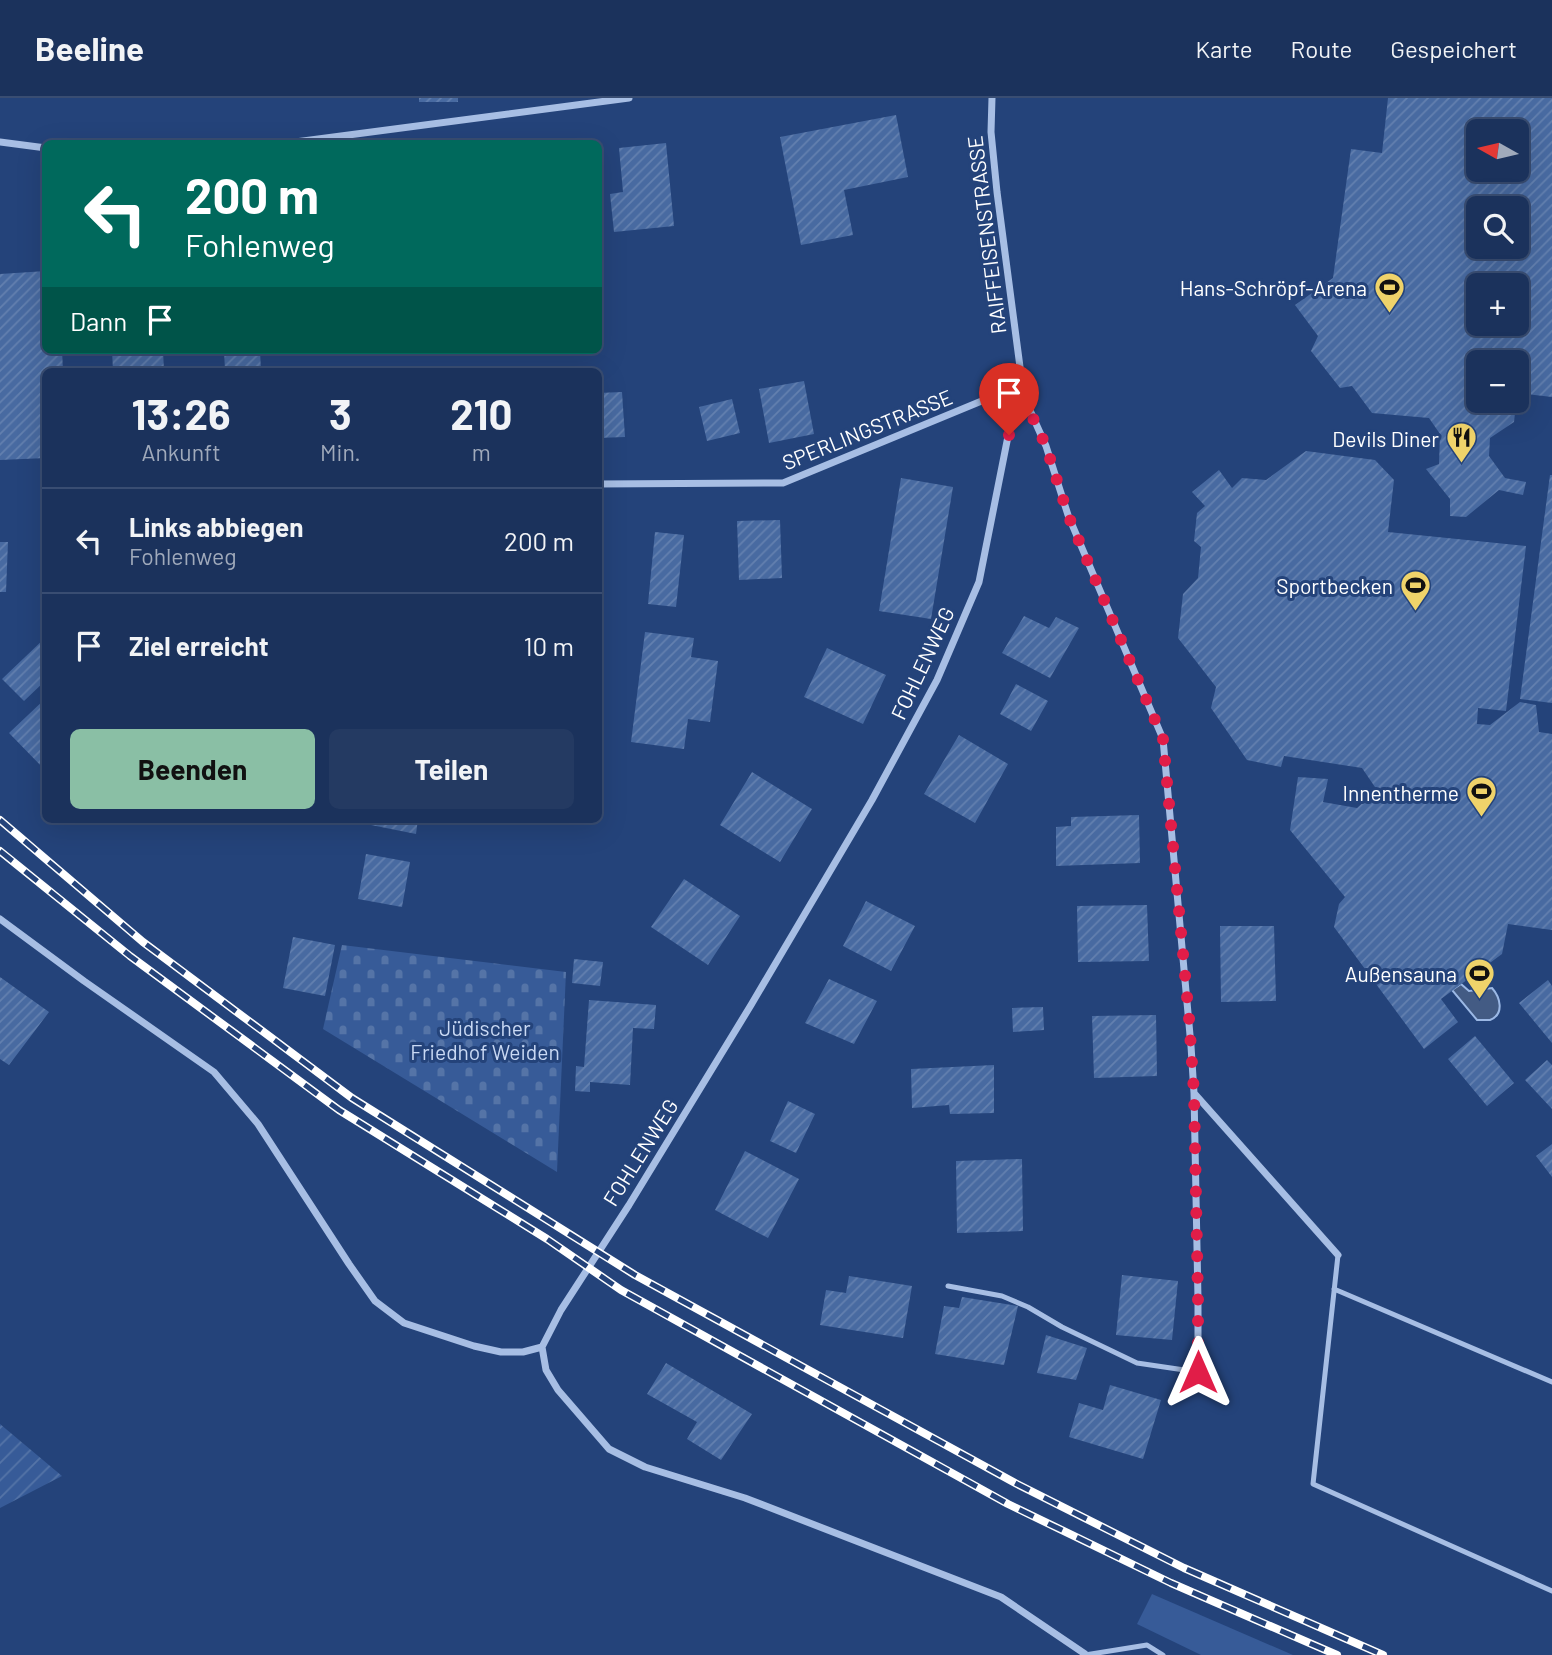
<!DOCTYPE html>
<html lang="de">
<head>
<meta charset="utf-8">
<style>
	body { margin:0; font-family:Barlow,sans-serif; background:#243a62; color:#f1f3f6; height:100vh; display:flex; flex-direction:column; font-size:26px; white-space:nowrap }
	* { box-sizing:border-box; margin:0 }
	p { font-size:23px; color:#a0aabb }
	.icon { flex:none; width:38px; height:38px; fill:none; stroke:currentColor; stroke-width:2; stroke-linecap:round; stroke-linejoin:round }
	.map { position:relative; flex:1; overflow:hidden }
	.sheet { position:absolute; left:42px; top:270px; width:560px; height:455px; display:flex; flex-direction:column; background:#1b325c; border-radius:10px; box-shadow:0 7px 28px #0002,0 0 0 2px #394d72 }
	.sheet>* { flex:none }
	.banner { position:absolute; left:42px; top:42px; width:560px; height:214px; border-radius:10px; box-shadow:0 7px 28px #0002,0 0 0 2px #394d72; background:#00695c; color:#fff; overflow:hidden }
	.needle { width:46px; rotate:278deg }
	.controls { position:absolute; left:1466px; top:21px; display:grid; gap:14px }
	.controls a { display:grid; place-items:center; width:63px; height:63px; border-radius:10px; background:#1b325c; box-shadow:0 7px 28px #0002,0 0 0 2px #394d72; font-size:35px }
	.pin { position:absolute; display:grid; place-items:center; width:60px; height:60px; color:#fff; margin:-72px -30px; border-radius:50% 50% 50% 0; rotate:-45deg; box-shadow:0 0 7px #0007 }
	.pin .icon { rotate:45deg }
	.me { position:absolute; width:77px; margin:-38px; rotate:0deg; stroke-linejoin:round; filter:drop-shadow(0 0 5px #0008) }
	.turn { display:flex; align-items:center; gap:24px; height:147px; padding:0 28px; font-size:32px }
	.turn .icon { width:91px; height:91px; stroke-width:2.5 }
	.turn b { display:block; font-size:49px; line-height:60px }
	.then { display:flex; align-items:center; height:66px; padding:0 28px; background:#0003; gap:14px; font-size:26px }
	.eta { display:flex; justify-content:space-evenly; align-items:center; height:119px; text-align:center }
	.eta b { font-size:42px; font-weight:700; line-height:49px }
	.primary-button { display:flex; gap:14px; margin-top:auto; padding:14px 28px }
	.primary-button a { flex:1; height:80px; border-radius:10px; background:#8abfa5; color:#111; font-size:28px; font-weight:700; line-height:80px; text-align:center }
	.primary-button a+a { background:#243a62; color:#f1f3f6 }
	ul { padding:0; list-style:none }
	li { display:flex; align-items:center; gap:21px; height:105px; padding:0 28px; border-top:2px solid #394d72 }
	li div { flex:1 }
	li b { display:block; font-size:26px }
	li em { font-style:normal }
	header { display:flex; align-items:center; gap:42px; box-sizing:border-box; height:98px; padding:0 35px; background:#1b325c; border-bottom:2px solid #394d72 }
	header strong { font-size:33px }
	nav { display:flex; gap:38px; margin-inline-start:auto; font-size:24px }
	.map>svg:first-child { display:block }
</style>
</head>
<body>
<header>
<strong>Beeline</strong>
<nav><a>Karte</a><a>Route</a><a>Gespeichert</a></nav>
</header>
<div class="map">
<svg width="1552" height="1557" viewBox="0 0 1552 1557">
	<defs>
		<pattern id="cemetery-stones" width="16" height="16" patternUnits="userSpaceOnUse" patternTransform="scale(1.75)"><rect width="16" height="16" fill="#375b98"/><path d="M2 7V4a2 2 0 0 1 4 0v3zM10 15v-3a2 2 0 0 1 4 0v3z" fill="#5574a7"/></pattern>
		<pattern id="garden-furrows" width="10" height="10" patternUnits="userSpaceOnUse" patternTransform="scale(1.75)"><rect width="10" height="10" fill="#375b98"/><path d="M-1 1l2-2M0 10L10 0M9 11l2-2" fill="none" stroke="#5574a7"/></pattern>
		<pattern id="building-hatch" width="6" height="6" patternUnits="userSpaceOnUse" patternTransform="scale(1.75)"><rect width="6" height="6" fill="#486aa1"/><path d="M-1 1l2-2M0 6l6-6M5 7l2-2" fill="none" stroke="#6380af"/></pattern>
	</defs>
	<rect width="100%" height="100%" fill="#24437a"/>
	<path fill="#375b98" d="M 1152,1496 L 1293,1557 L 1201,1557 L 1137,1526 Z"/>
	<path fill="url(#cemetery-stones)" d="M 342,847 L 566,874 L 557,1074 L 323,931 Z"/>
	<path fill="url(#garden-furrows)" d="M 0,1326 L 62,1378 L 0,1410 Z"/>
	<path fill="#435b84" stroke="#9bb8e5" stroke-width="2" d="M 1461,886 L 1469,893 L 1492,890 C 1500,899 1505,916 1490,922 C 1489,922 1479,922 1477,922 L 1452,892 Z"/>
	<path fill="url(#building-hatch)" fill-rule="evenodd" d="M 419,0 L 458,0 L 458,4 L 419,4 Z
		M 1388,0 L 1552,0 L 1552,299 L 1517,295 L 1517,264 L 1479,264 L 1479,303 L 1516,303 L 1516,306 L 1514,324 L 1490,340 L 1489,358 L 1505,380 L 1526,384 L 1523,397 L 1499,392 L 1466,419 L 1450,418 L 1450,401 L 1426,371 L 1439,366 L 1440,336 L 1429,320 L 1372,315 L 1352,288 L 1340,290 L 1311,253 L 1318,238 L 1295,207 L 1333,180 L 1351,51 L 1382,55 ZM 1479,33 L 1517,33 L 1517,72 L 1479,72 ZM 1479,110 L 1517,110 L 1517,149 L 1479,149 ZM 1479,187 L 1517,187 L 1517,226 L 1479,226 Z
		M 896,17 L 908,79 L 844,92 L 853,137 L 801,147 L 780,39 Z
		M 666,45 L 674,128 L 614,134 L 610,96 L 623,94 L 619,50 Z
		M 46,173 L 46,252 L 62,252 L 63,273 L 46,273 L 46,360 L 0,362 L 0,176 Z
		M 112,252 L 163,252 L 164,273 L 113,273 Z
		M 224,252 L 260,252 L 261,273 L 225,273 Z
		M 804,283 L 814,336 L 769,345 L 759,291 Z
		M 622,294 L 625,339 L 598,340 L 598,295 Z
		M 732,301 L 740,335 L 707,343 L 699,309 Z
		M 1306,353 L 1375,362 L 1394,382 L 1388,434 L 1526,448 L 1506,613 L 1478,610 L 1477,626 L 1490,627 L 1520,604 L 1536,607 L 1539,634 L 1552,636 L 1552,832 L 1508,826 L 1502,856 L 1441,901 L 1458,924 L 1424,951 L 1334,829 L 1339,806 L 1345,799 L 1290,732 L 1298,679 L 1328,681 L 1323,704 L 1357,710 L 1377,692 L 1362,670 L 1284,658 L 1281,669 L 1247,662 L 1211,610 L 1216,589 L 1178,540 L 1183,496 L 1198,480 L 1201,449 L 1194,443 L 1197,415 L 1205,408 L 1192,394 L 1219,372 L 1232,390 L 1242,380 L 1266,382 Z
		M 1550,377 L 1552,377 L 1552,605 L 1520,601 Z
		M 901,380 L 953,389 L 931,521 L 879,513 Z
		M 780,422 L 782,480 L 739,482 L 737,423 Z
		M 655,434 L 684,437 L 676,509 L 648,506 Z
		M 0,444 L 8,444 L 6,494 L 0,494 Z
		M 1024,518 L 1049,530 L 1056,519 L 1079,530 L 1050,580 L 1002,555 Z
		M 645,534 L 694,540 L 691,559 L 718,563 L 710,624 L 688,621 L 684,651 L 631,644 Z
		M 46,539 L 46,582 L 24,603 L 2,581 Z
		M 827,550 L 886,577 L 863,626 L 804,599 Z
		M 1016,586 L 1048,603 L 1031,633 L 1000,616 Z
		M 46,600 L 46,673 L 9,635 Z
		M 959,637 L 1008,666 L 975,725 L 924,696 Z
		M 752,674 L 812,711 L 780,764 L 720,727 Z
		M 1139,717 L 1140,765 L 1056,768 L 1056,729 L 1071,728 L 1071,719 Z
		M 372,721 L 418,721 L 416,736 L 371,727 Z
		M 366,756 L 410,764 L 402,809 L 358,801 Z
		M 684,781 L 740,818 L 708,867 L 651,829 Z
		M 866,803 L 915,828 L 891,873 L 843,848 Z
		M 1147,807 L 1149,863 L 1078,864 L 1077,808 Z
		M 1220,828 L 1274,828 L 1276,903 L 1221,904 Z
		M 293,839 L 335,847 L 325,898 L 283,890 Z
		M 574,861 L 603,864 L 600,888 L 572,885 Z
		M 0,879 L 49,914 L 9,967 L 0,961 Z
		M 829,881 L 877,903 L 854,946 L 805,925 Z
		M 1548,882 L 1552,888 L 1552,945 L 1519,905 Z
		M 589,902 L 656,907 L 654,931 L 633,930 L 630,987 L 590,984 L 590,994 L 575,993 L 576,968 L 584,969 Z
		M 1043,909 L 1044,932 L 1013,934 L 1012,910 Z
		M 1156,917 L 1157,978 L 1094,980 L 1092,918 Z
		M 1475,938 L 1514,985 L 1487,1008 L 1448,961 Z
		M 1547,962 L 1552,967 L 1552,1011 L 1525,982 Z
		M 994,967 L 994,1015 L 950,1016 L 949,1007 L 912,1010 L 911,971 Z
		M 788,1003 L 815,1016 L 796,1055 L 770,1043 Z
		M 1552,1046 L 1552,1079 L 1536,1058 Z
		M 745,1053 L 799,1081 L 768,1140 L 715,1112 Z
		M 1022,1061 L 1023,1133 L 957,1135 L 956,1063 Z
		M 1122,1177 L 1178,1183 L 1172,1242 L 1116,1237 Z
		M 849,1178 L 912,1188 L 903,1240 L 820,1227 L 826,1192 L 846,1195 Z
		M 962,1199 L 1018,1208 L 1004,1267 L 935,1256 L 944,1208 L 959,1210 Z
		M 1046,1237 L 1087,1250 L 1076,1282 L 1037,1275 Z
		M 666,1265 L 752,1316 L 721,1362 L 687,1341 L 697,1324 L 647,1296 Z
		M 1110,1287 L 1161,1302 L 1143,1361 L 1069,1339 L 1079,1305 L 1103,1312 Z"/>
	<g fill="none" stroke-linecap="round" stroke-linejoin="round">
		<path stroke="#a7bee4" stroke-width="5" d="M 1338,1157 L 1313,1386 L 1552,1493
			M 948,1188 L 1002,1198 L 1028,1209 L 1062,1229 L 1137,1265 L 1198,1274
			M 1334,1191 L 1552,1284
			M 1085,1557 L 1147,1547 L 1163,1557"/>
		<path stroke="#a7bee4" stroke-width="7" d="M 992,0 L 991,34 L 997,94 L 1020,269 L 1018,288 L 979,484 L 937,582 L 872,702 L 751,907 L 629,1107 L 561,1212 L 542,1249 L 546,1272 L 558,1292 L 609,1351 L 645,1369 L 745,1400 L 1001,1499 L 1085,1556
			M 0,44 L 46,50
			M 280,46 L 629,0
			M 1019,288 L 1046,348 L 1068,417 L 1163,641 L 1191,948 L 1194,995 L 1338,1157
			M 598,386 L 783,385 L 1018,288
			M 0,821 L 84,883 L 214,974 L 258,1026 L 349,1166 L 375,1203 L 404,1225 L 474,1248 L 501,1254 L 523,1254 L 542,1249
			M 1194,995 L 1198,1201 L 1198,1274"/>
		<defs>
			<path id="rail" d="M 0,722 L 143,844 L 352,1000 L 635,1177 L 1017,1386 L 1184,1470 L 1383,1557
				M 0,753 L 130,858 L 339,1012 L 547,1141 L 621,1192 L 1008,1406 L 1171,1485 L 1337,1557"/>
		</defs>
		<use href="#rail" stroke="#fff" stroke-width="8"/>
		<use href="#rail" stroke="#24437a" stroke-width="5" stroke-dasharray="16" stroke-linecap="butt"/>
	</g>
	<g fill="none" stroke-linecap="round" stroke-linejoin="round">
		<path stroke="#e11d48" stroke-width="12" stroke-dasharray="0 21.6" d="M 1009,337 L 1018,288 L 1046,348 L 1068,417 L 1163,641 L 1189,920 L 1194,995 L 1198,1201 L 1198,1274"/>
	</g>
	<defs>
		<symbol id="stadium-pin" viewBox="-11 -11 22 30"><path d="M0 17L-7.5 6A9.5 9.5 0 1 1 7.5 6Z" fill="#efd36a" stroke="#24437a"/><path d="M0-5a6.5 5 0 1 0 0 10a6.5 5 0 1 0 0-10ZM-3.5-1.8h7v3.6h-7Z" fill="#111"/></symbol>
		<symbol id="restaurant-pin" viewBox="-11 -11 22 30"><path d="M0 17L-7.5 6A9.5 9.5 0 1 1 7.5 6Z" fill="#efd36a" stroke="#24437a"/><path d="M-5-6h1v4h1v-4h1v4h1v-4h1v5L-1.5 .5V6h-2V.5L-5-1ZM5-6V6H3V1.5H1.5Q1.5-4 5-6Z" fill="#111"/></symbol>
	</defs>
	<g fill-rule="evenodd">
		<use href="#stadium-pin" x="1372" y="172" width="35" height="47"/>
		<use href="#restaurant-pin" x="1444" y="322" width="35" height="47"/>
		<use href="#stadium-pin" x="1398" y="470" width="35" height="47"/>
		<use href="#stadium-pin" x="1464" y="676" width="35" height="47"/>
		<use href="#stadium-pin" x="1462" y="858" width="35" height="47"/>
	</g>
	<g text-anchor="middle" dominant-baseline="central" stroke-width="6" stroke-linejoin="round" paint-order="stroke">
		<g font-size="21" fill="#fff" stroke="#24437a">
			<text transform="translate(986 137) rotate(-97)">RAIFFEISENSTRASSE</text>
			<text transform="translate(867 331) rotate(-22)">SPERLINGSTRASSE</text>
			<text transform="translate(922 565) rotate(-65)">FOHLENWEG</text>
			<text transform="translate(640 1054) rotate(-58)">FOHLENWEG</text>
		</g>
		<g font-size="21" fill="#fff" stroke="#24437a" text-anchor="end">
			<text x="1367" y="189">Hans-Schröpf-Arena</text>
			<text x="1439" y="340">Devils Diner</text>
			<text x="1393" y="487">Sportbecken</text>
			<text x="1459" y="694">Innentherme</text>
			<text x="1457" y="875">Außensauna</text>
		</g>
		<g font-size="21" fill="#c9d9f4" stroke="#24437a">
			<text x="485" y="929">Jüdischer<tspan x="485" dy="24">Friedhof Weiden</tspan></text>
		</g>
	</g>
</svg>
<div class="controls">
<a><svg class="needle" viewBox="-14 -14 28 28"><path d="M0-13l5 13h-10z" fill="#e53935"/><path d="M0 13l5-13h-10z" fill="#a0aabb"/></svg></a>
<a><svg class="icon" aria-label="search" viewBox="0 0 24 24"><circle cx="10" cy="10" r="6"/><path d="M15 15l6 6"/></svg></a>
<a>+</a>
<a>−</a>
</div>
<div class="pin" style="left:1009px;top:337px;background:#d93025"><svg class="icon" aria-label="arrive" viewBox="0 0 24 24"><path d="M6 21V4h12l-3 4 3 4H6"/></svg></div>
<svg class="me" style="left:1198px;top:1274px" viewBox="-20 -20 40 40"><path d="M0-17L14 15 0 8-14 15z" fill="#e11d48" stroke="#fff" stroke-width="4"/></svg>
<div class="banner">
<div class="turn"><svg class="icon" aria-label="left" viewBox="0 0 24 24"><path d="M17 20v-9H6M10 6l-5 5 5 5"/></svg><div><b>200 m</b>Fohlenweg</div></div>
<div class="then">Dann<svg class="icon" aria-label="arrive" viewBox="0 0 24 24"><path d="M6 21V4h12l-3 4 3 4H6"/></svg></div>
</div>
<section class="sheet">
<div class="eta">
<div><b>13:26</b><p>Ankunft</p></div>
<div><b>3</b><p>Min.</p></div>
<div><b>210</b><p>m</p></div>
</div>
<ul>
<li><svg class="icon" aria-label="left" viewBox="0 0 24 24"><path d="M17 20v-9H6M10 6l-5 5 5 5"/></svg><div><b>Links abbiegen</b><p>Fohlenweg</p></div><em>200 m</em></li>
<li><svg class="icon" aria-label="arrive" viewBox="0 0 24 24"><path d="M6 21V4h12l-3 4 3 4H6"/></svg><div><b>Ziel erreicht</b></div><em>10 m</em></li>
</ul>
<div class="primary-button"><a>Beenden</a><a>Teilen</a></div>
</section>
</div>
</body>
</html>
